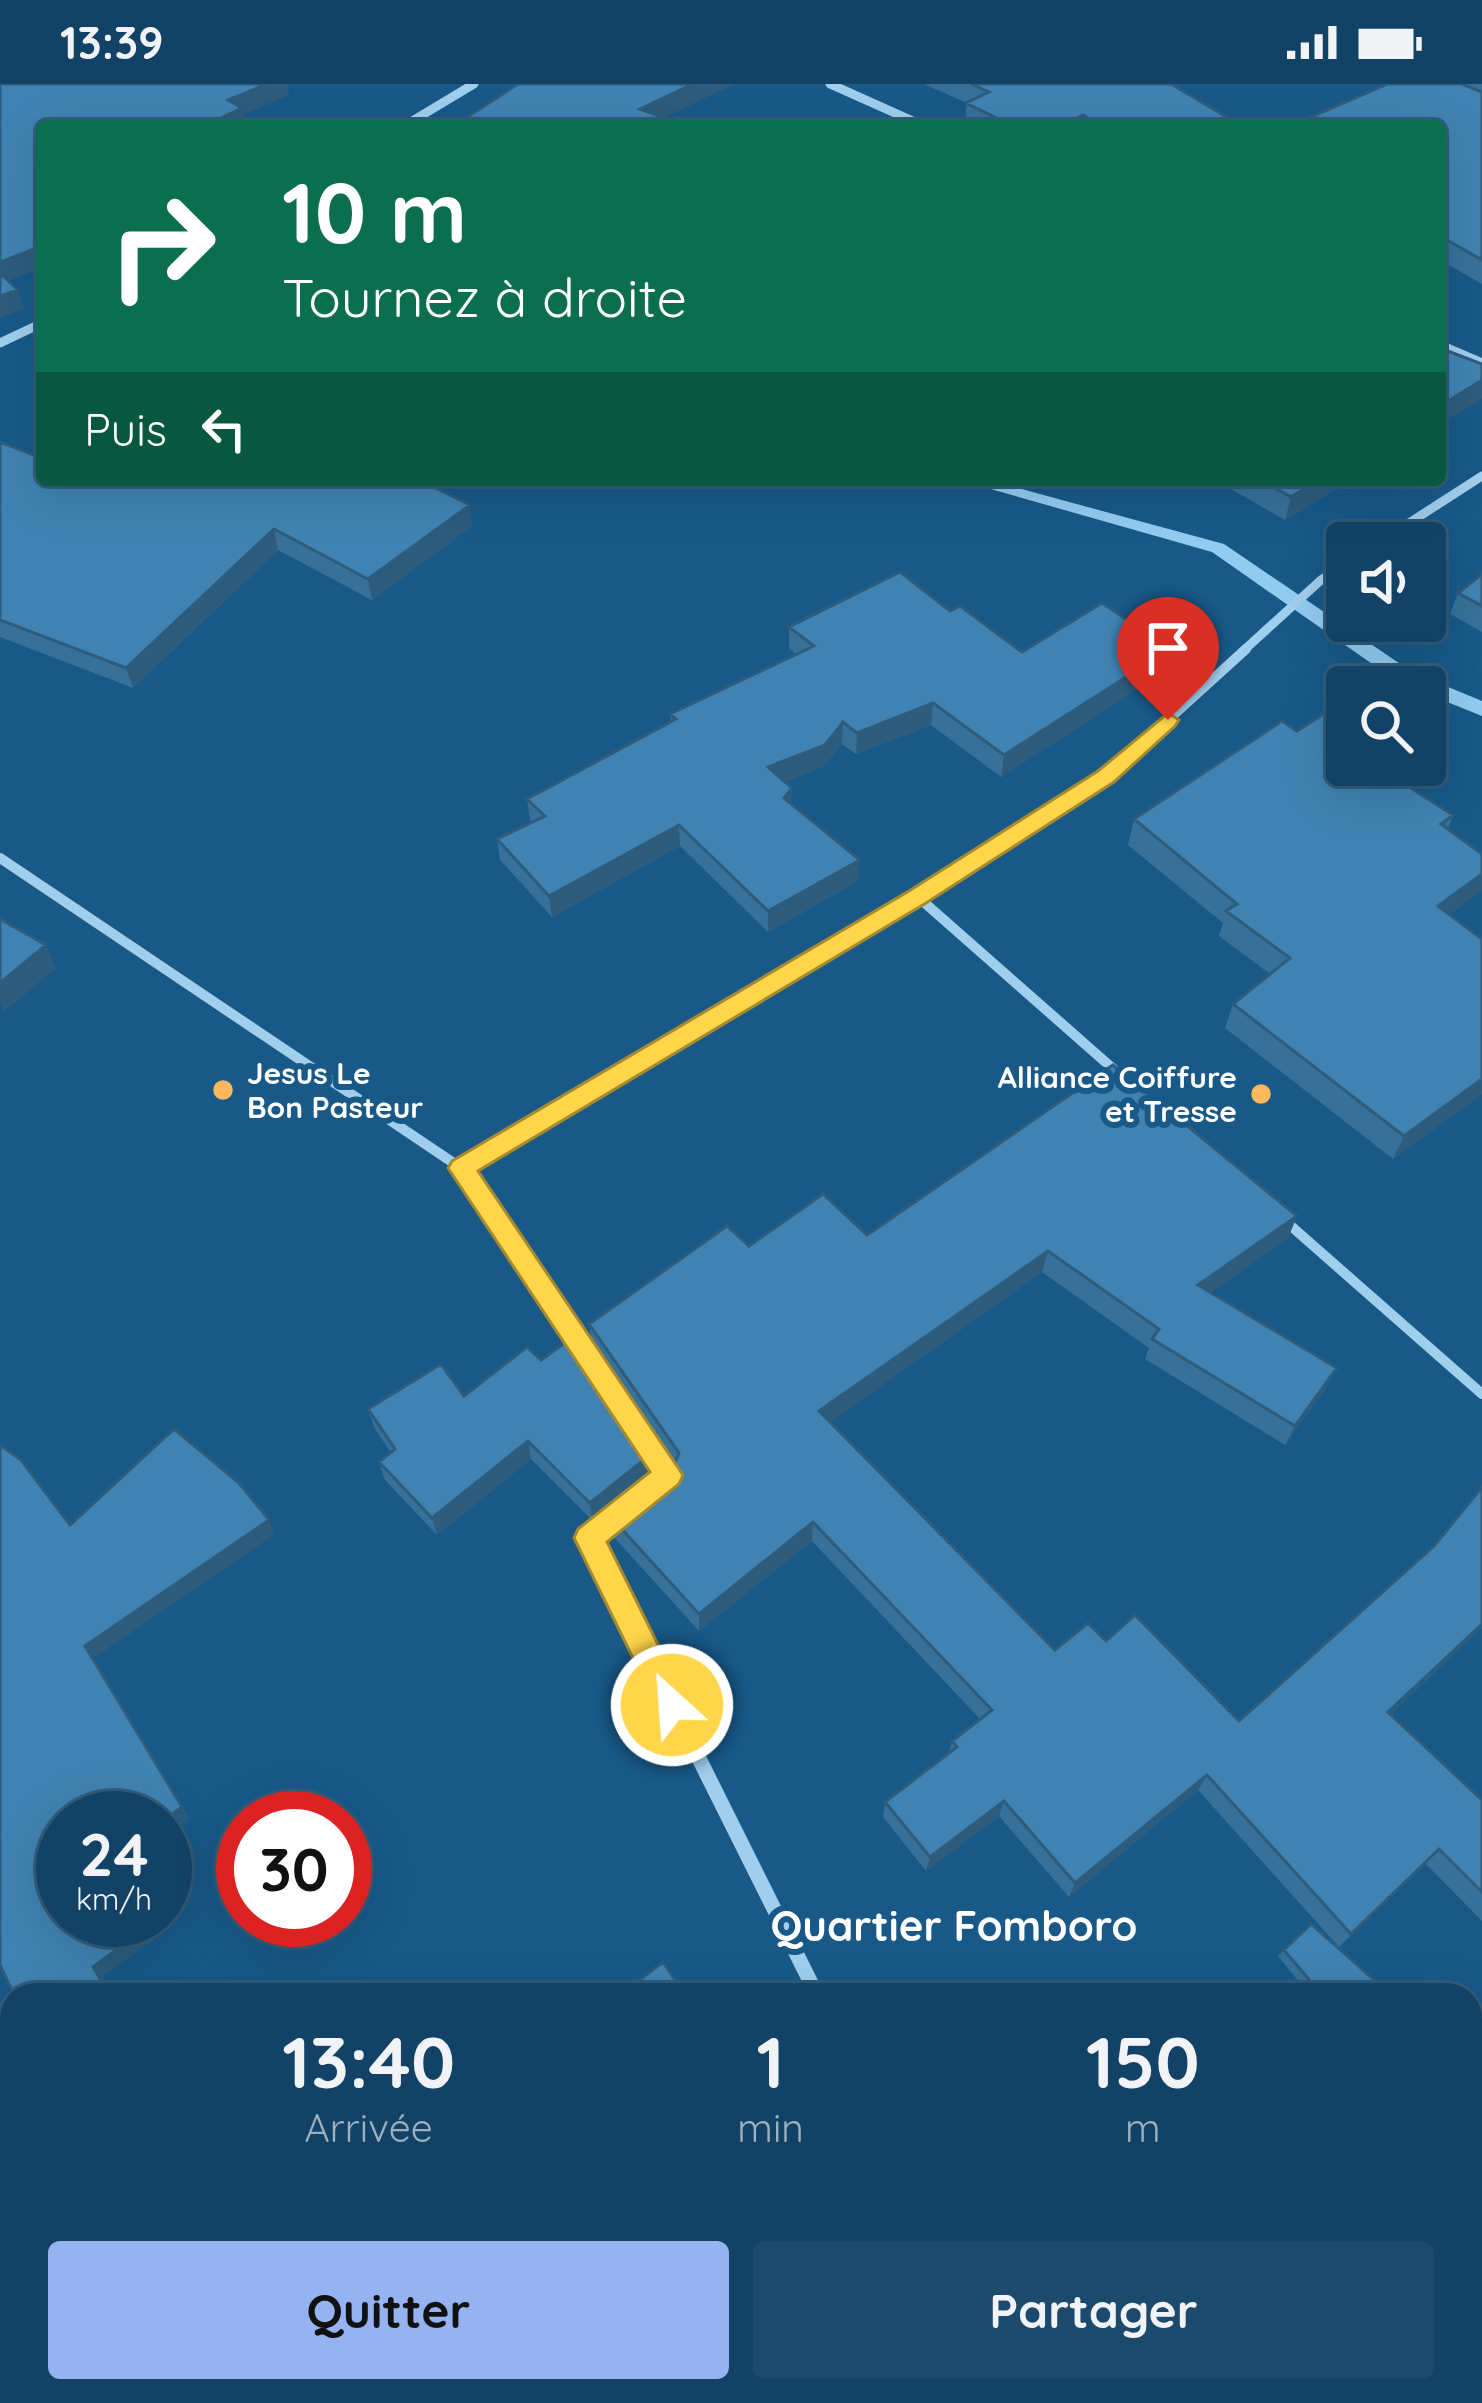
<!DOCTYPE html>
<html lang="fr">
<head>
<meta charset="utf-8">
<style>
	body { margin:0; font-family:Quicksand,sans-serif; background:#1b4a6c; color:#f1f3f6; height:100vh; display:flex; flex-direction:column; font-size:45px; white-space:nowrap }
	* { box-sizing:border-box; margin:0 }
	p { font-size:39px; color:#9cb0bf }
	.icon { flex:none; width:66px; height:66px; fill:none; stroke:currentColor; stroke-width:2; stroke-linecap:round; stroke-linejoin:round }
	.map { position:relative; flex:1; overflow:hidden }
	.side { position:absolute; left:0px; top:1899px; width:1482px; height:420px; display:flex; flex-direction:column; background:#124366; border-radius:36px 36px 0 0; box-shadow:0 12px 48px #0002,0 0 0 3px #315c7a }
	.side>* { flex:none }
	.hud { position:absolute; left:36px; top:36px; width:1410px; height:366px; border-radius:12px; box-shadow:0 12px 48px #0002,0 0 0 3px #315c7a; background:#0b6e4f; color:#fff; overflow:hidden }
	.tools { position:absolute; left:1326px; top:438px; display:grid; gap:24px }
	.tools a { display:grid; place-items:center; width:120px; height:120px; border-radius:12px; background:#124366; box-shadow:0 12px 48px #0002,0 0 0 3px #315c7a; font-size:60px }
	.speed { position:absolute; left:36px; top:1707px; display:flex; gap:24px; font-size:60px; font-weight:700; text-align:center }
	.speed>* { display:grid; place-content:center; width:156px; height:156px; border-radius:50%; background:#124366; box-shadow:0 12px 48px #0002,0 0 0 3px #315c7a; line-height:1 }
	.speed small { font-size:30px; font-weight:400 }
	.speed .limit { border:18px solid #d22; background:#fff; color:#111 }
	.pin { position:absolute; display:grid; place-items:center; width:102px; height:102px; color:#fff; margin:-123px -51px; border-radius:50% 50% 50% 0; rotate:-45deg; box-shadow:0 0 12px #0007 }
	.pin .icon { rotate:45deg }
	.me { position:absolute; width:132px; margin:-66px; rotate:334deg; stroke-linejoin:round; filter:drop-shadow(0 0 9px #0008) }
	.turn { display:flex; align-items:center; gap:42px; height:252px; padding:0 48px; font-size:54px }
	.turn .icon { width:156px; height:156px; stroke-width:2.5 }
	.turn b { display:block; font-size:84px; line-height:102px }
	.then { display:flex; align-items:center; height:114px; padding:0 48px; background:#0003; gap:24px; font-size:45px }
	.eta { display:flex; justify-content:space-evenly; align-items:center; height:204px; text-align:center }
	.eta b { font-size:72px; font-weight:700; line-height:84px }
	.cta { display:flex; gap:24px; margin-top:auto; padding:24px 48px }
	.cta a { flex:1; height:138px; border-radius:12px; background:#95b2f1; color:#111; font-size:48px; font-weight:700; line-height:138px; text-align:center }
	.cta a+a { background:#1b4a6c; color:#f1f3f6 }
	.status { display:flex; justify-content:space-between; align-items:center; height:84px; padding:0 60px; background:#124366; direction:ltr }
	.status svg { height:33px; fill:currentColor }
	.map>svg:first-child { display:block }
</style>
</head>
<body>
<div class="status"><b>13:39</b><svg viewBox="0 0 49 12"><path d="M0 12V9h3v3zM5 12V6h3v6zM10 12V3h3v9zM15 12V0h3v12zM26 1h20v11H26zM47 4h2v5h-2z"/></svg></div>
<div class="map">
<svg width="1482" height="2319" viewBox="0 0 1482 2319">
	<rect width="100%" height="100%" fill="#185988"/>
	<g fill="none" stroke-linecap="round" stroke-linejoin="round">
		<path fill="#92cbf0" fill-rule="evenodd" d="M 959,396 L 988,396 L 1224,460 L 1412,588 L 1482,617 L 1482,632 L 1425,609 L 1425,603 L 1398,598 L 1212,468 Z"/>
		<path stroke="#a0ceed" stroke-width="9" d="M 830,0 L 924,42
			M 404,42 L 474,0
			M 0,259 L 42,239
			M 1440,261 L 1482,279
			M 1378,459 L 1482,392
			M 1242,568 L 1321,496 L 1347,479"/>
		<path stroke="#a0ceed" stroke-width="10" d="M 0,774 L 461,1084 L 918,813 L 1106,692 L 1246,565
			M 918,813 L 1119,990
			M 461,1084 L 620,1320
			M 1283,1135 L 1482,1310"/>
		<path stroke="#a0ceed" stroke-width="15" d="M 618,1317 L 668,1391 L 660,1398
			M 620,1429 L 589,1454 L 817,1911
			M 979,2307 L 983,2319
			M 993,2307 L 997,2319"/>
	</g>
	<path fill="#377199" d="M 924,0 L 1171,0 L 1242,42 L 970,42 L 965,39 L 967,19 Z
		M 1387,0 L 1482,0 L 1482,200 L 1440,176 L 1440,42 Z
		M 0,358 L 103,398 L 106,396 L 430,396 L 427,399 L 472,442 L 372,516 L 278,466 L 133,604 L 0,553 Z
		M 1215,396 L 1351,396 L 1285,436 Z
		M 1482,490 L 1482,548 L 1450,530 L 1458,509 Z
		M 950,527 L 1022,568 L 1170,565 L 1165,587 L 1001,693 L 931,641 L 856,670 L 842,660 L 824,682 L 785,698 L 792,704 L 791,720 L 858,797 L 768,848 L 680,762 L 552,833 L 500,776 L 497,755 L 532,738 L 530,736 L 527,715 L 671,638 L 670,630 L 796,570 L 789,564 L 789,543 Z
		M 1297,647 L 1426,698 L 1414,706 L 1453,731 L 1448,745 L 1449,831 L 1482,1010 L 1393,1075 L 1225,944 L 1233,920 L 1270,890 L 1219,852 L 1223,839 L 1128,761 L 1134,735 Z
		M 1297,1132 L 1288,1154 L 1210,1209 L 1326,1304 L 1285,1361 L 1145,1275 L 1149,1264 L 1042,1188 L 830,1338 L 1055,1566 L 1106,1557 L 1239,1637 L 1434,1462 L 1482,1403 L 1482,1544 L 1391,1630 L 1482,1716 L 1482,1837 L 1425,1779 L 1339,1863 L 1198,1706 L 1069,1813 L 999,1732 L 926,1787 L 883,1733 L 885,1718 L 949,1670 L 952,1657 L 980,1635 L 812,1457 L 699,1547 L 612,1451 L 610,1432 L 674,1381 L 592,1260 L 589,1240 L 749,1162 L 867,1151 Z
		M 464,1312 L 650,1371 L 652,1389 L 592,1436 L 531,1375 L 437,1451 L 385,1396 L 379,1378 L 391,1369 L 374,1343 L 368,1325 Z
		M 1311,1840 L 1391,1911 L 1310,1911 L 1278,1872 Z
		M 1482,1958 L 1482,2001 L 1470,1991 L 1470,1977 Z
		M 1214,2307 L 1305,2307 L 1293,2319 L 1223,2319 Z"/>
	<path fill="#2d5c7d" d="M 267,0 L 288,0 L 289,11 L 244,30 L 246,42 L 204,42 L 228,16 Z
		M 693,0 L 735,0 L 648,42 L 640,25 Z
		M 1083,31 L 1081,42 L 1062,42 Z
		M 42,162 L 42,184 L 0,200 L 0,178 Z
		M 18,206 L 25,225 L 0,234 L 0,212 Z
		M 1482,296 L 1482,315 L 1440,341 L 1440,322 Z
		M 1318,396 L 1351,396 L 1285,436 L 1291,413 Z
		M 470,421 L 472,442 L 372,516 L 368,495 Z
		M 274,445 L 278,466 L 133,604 L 126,584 Z
		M 1170,565 L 1165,587 L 1001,693 L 1004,671 Z
		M 933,619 L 931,641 L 856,670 L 857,649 Z
		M 843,638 L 842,660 L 824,682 L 768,705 L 768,683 Z
		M 1436,673 L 1426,698 L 1391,722 L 1400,697 Z
		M 792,704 L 791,725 L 784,714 Z
		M 679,741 L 680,762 L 552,833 L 549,812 Z
		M 860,776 L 858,797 L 768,848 L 768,827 Z
		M 1482,790 L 1482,807 L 1427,847 L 1438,822 Z
		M 46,861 L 56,884 L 4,928 L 0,919 L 0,899 Z
		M 1482,995 L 1482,1010 L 1393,1075 L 1404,1052 Z
		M 1297,1132 L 1288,1154 L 1190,1223 L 1198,1201 Z
		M 1048,1167 L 1042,1188 L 818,1347 L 819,1327 Z
		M 1337,1284 L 1326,1304 L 1285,1361 L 1295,1342 Z
		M 528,1357 L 531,1375 L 437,1451 L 432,1434 Z
		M 650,1371 L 652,1389 L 592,1436 L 590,1419 Z
		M 269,1436 L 275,1450 L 94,1574 L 190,1735 L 165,1752 L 165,1735 L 85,1562 Z
		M 813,1438 L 812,1457 L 699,1547 L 699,1530 Z
		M 1482,1540 L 1482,1544 L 1376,1644 L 1388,1628 Z
		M 1207,1691 L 1198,1706 L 1069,1813 L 1075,1799 Z
		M 1004,1717 L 999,1732 L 926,1787 L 930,1773 Z
		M 141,1836 L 145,1836 L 156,1854 L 103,1892 L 115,1911 L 110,1911 L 93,1883 Z
		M 146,2307 L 155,2307 L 164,2319 L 156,2319 Z
		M 367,2307 L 371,2307 L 378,2319 L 374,2319 Z"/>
	<path fill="#4083b2" stroke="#2d5c7d" stroke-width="3" d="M 0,0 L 267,0 L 228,16 L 242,24 L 204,42 L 42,42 L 42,162 L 0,178 Z
		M 518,0 L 693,0 L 640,25 L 688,42 L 453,42 Z
		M 971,0 L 1171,0 L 1242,42 L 1102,42 L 1083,31 L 1062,42 L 1013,42 L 966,19 L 989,8 Z
		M 1387,0 L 1462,0 L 1482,8 L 1482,176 L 1440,152 L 1440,42 L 1290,42 Z
		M 0,189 L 18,206 L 0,212 Z
		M 1440,264 L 1482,280 L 1482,296 L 1440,322 Z
		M 0,358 L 42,374 L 42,396 L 97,396 L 103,398 L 106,396 L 420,396 L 470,421 L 368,495 L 274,445 L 126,584 L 0,536 Z
		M 1262,396 L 1318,396 L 1291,413 Z
		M 900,488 L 950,527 L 960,522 L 1022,568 L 1102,519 L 1170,565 L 1004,671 L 933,619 L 857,649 L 843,638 L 825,661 L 768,683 L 792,704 L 784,714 L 860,776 L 768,827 L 679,741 L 549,812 L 497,755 L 545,732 L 527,715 L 676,635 L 670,630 L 814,562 L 789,543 Z
		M 1482,490 L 1482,522 L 1458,509 Z
		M 1347,615 L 1347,681 L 1424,681 L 1400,697 L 1453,731 L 1441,740 L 1482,770 L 1482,790 L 1438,822 L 1482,855 L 1482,995 L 1404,1052 L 1233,920 L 1290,874 L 1226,827 L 1237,820 L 1134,735 L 1282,637 L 1297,647 Z
		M 1425,666 L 1436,673 L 1425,680 Z
		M 0,835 L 46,861 L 0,899 Z
		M 1113,981 L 1297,1132 L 1198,1201 L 1337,1284 L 1295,1342 L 1152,1255 L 1159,1245 L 1048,1167 L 819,1327 L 1055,1566 L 1088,1539 L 1106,1557 L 1135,1531 L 1239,1637 L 1434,1462 L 1482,1403 L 1482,1540 L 1388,1628 L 1482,1716 L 1482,1808 L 1439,1765 L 1351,1850 L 1207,1691 L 1075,1799 L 1004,1717 L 930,1773 L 885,1718 L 957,1663 L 952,1657 L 992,1626 L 813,1438 L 699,1530 L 610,1432 L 674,1381 L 679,1369 L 589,1240 L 727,1142 L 749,1162 L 823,1110 L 867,1151 Z
		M 573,1253 L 650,1371 L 590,1419 L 528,1357 L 432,1434 L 379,1378 L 395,1365 L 368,1325 L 441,1280 L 464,1312 L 527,1263 L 541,1276 Z
		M 174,1345 L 239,1399 L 269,1436 L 85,1562 L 182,1723 L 165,1735 L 63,1734 L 63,1836 L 141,1836 L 146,1844 L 93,1883 L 110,1911 L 14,1911 L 0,1881 L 0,1361 L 21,1376 L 70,1441 Z
		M 1311,1840 L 1391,1911 L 1322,1911 L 1284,1866 Z
		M 663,1878 L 685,1911 L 620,1911 Z
		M 12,1946 L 12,2307 L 146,2307 L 156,2319 L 0,2319 L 0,1954 Z
		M 310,2307 L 367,2307 L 374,2319 L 296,2319 Z
		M 671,2307 L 890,2307 L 899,2319 L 659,2319 Z
		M 1228,2307 L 1305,2307 L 1293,2319 L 1238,2319 Z"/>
	<path fill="#ffd54a" stroke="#a68a30" stroke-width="3" d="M 1168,629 L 1179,636 L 1175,642 L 1114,698 L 926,819 L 478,1087 L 683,1391 L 679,1400 L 607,1458 L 688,1621 L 683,1631 L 672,1636 L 661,1631 L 574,1454 L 578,1445 L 650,1388 L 448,1084 L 452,1077 L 909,807 L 1098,687 Z"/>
	<g fill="#ffb85c" stroke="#185988" stroke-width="4.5">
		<circle cx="223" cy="1006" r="12"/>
		<circle cx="1261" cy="1010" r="12"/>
	</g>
	<g text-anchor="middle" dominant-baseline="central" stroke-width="12" stroke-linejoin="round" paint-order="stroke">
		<g font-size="30" font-weight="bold" fill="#fff" stroke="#185988" text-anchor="start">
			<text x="247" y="989">Jesus Le<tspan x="247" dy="34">Bon Pasteur</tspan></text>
			<text x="1237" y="993" text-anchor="end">Alliance Coiffure<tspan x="1237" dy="34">et Tresse</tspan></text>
		</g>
		<g font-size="42" font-weight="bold" fill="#fff" stroke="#185988">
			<text x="954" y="1841">Quartier Fomboro</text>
		</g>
	</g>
</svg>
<div class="tools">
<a><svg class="icon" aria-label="sound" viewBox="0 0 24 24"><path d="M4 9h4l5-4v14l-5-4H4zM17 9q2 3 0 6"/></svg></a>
<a><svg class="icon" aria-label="search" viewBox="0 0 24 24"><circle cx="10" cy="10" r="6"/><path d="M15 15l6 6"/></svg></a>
</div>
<div class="speed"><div>24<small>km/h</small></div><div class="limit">30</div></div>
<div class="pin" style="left:1168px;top:636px;background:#d93025"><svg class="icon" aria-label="arrive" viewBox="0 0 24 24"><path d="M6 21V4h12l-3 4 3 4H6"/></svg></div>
<svg class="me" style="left:672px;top:1621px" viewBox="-20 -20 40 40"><circle r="17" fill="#ffd54a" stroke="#fff" stroke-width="3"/><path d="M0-11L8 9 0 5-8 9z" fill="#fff"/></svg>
<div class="hud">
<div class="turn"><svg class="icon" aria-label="right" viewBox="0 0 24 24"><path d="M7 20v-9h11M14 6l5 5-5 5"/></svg><div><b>10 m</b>Tournez à droite</div></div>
<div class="then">Puis<svg class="icon" aria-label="left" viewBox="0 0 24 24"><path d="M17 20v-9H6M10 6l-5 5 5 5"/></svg></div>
</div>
<section class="side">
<div class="eta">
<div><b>13:40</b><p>Arrivée</p></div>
<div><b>1</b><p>min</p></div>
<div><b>150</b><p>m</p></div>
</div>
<div class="cta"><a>Quitter</a><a>Partager</a></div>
</section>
</div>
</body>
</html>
